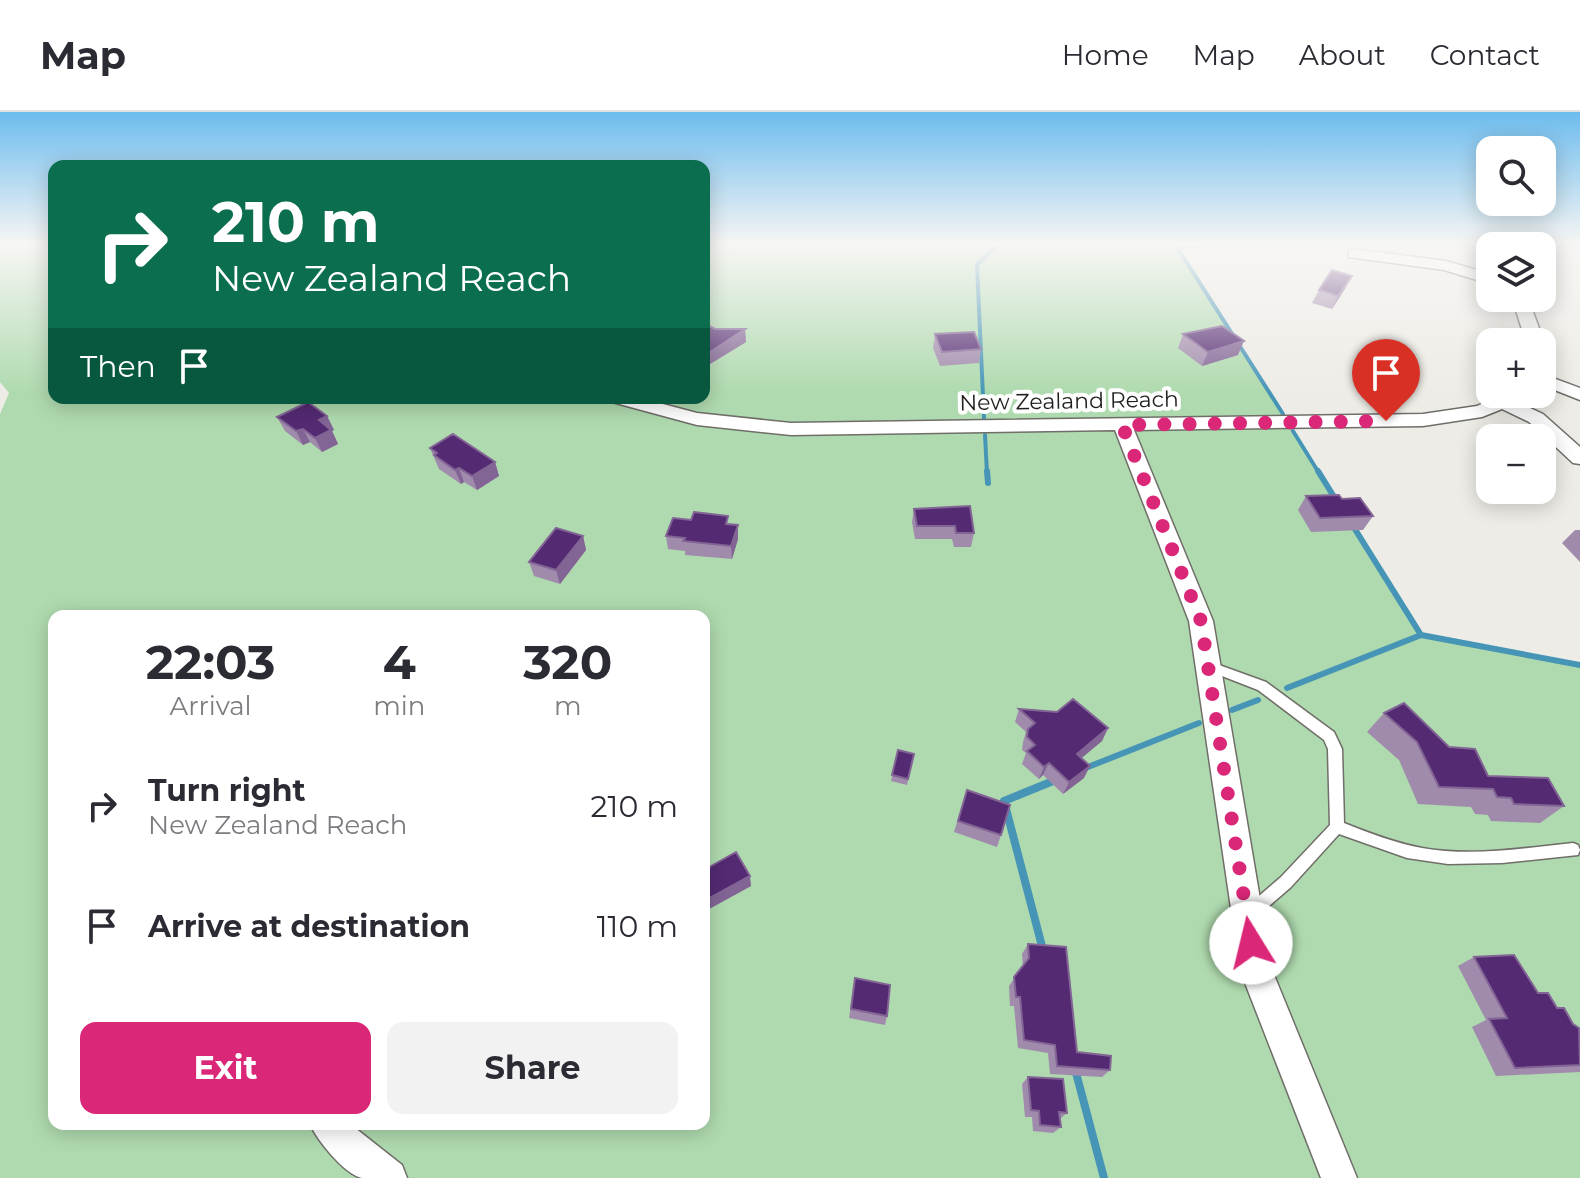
<!DOCTYPE html>
<html lang="en">
<head>
<meta charset="utf-8">
<style>
	body { margin:0; font-family:Montserrat,sans-serif; background:#f2f2f3; color:#2b2b33; height:100vh; display:flex; flex-direction:column; font-size:30px; white-space:nowrap }
	* { box-sizing:border-box; margin:0 }
	p { font-size:26px; color:#7c7c81 }
	.icon { flex:none; width:44px; height:44px; fill:none; stroke:currentColor; stroke-width:2; stroke-linecap:round; stroke-linejoin:round }
	.map { position:relative; flex:1; overflow:hidden }
	.drawer { position:absolute; left:48px; top:498px; width:662px; height:520px; display:flex; flex-direction:column; background:#fff; border-radius:16px; box-shadow:0 4px 20px #0003 }
	.drawer>* { flex:none }
	.top-card { position:absolute; left:48px; top:48px; width:662px; height:244px; border-radius:16px; box-shadow:0 4px 20px #0003; background:#0b6e4f; color:#fff; overflow:hidden }
	.controls { position:absolute; left:1476px; top:24px; display:grid; gap:16px }
	.controls a { display:grid; place-items:center; width:80px; height:80px; border-radius:16px; background:#fff; box-shadow:0 4px 20px #0003; font-size:40px }
	.pin { position:absolute; display:grid; place-items:center; width:68px; height:68px; color:#fff; margin:-82px -34px; border-radius:50% 50% 50% 0; rotate:-45deg; box-shadow:0 0 8px #0007 }
	.pin .icon { rotate:45deg }
	.me { position:absolute; width:88px; margin:-44px; rotate:351deg; stroke-linejoin:round; filter:drop-shadow(0 0 6px #0008) }
	.turn { display:flex; align-items:center; gap:28px; height:168px; padding:0 32px; font-size:36px }
	.turn .icon { width:104px; height:104px; stroke-width:2.5 }
	.turn b { display:block; font-size:56px; line-height:68px }
	.then { display:flex; align-items:center; height:76px; padding:0 32px; background:#0003; gap:16px; font-size:30px }
	.eta { display:flex; justify-content:space-evenly; align-items:center; height:136px; text-align:center }
	.eta b { font-size:48px; font-weight:700; line-height:56px }
	.action { display:flex; gap:16px; margin-top:auto; padding:16px 32px }
	.action a { flex:1; height:92px; border-radius:16px; background:#db2777; color:#fff; font-size:32px; font-weight:700; line-height:92px; text-align:center }
	.action a+a { background:#f2f2f3; color:#2b2b33 }
	ul { padding:0; list-style:none }
	li { display:flex; align-items:center; gap:24px; height:120px; padding:0 32px }
	li div { flex:1 }
	li b { display:block; font-size:30px }
	li em { font-style:normal }
	header { display:flex; align-items:center; gap:48px; box-sizing:border-box; height:112px; padding:0 40px; background:#fff; border-bottom:2px solid #e1e1e2 }
	header strong { font-size:38px }
	nav { display:flex; gap:44px; margin-inline-start:auto; font-size:28px }
	.map>svg:first-child { display:block }
</style>
</head>
<body>
<header>
<strong>Map</strong>
<nav><a>Home</a><a>Map</a><a>About</a><a>Contact</a></nav>
</header>
<div class="map">
<svg width="1580" height="1066" viewBox="0 0 1580 1066">
	<rect width="100%" height="100%" fill="#eeece6"/>
	<path fill="#afdaaf" fill-rule="evenodd" d="M 0,132 L 54,132 L 54,286 L 704,286 L 704,132 L 1237,132 L 1177,135 L 1421,523 L 1580,553 L 1580,1066 L 0,1066 L 0,302 L 9,281 L 0,270 ZM 54,504 L 704,504 L 704,1012 L 54,1012 Z"/>
	<g fill="none" stroke-linecap="round" stroke-linejoin="round">
		<path stroke="#4695b6" stroke-width="4" d="M 1175,132 L 1283,302
			M 1177,135 L 1237,132
			M 984,306 L 977,153 L 998,132
			M 1293,319 L 1319,361
			M 985,323 L 987,361"/>
		<path stroke="#4695b6" stroke-width="6" d="M 987,359 L 988,371
			M 1318,359 L 1336,388
			M 1353,414 L 1421,523
			M 1287,576 L 1421,523 L 1580,553
			M 1232,598 L 1258,588
			M 1083,657 L 1199,611"/>
		<path stroke="#4695b6" stroke-width="8" d="M 1043,838 L 1004,689 L 1058,667
			M 1075,957 L 1104,1066"/>
		<defs>
			<path id="lane" d="M 1208,549 L 1266,570 L 1334,620 L 1342,637 L 1344,711 C 1369,721 1395,731 1422,736 C 1472,745 1523,736 1573,731 L 1578,733 L 1580,738 L 1578,743 L 1502,751 L 1448,752 L 1407,746 L 1339,722 L 1291,775 L 1254,807 L 1249,809 L 1244,807 L 1242,802 L 1244,797 L 1281,765 L 1330,713 L 1328,637 L 1324,628 L 1258,578 L 1204,557 L 1202,554 L 1204,551 Z"/>
			<path id="street" d="M 1496,132 L 1512,132 L 1512,134 L 1496,134 Z
				M 1354,137 L 1446,149 L 1490,162 L 1490,172 L 1444,158 L 1349,145 L 1349,139 Z
				M 1512,186 L 1528,186 L 1544,230 L 1542,232 L 1526,230 Z
				M 1542,262 L 1580,276 L 1580,288 L 1542,273 Z
				M 1503,282 L 1527,282 L 1517,290 L 1543,302 L 1580,335 L 1580,352 L 1573,351 L 1529,310 L 1502,297 L 1482,305 L 1423,314 L 1134,318 L 1213,509 L 1272,858 L 1357,1066 L 1321,1066 L 1240,858 L 1189,509 L 1115,318 L 791,323 L 697,313 L 612,290 L 610,286 L 640,286 L 697,301 L 791,311 L 1423,302 L 1477,294 Z
				M 310,1012 L 350,1012 L 402,1053 L 407,1066 C 393,1066 375,1066 362,1066 C 344,1062 317,1028 310,1012 Z"/>
		</defs>
		<use href="#lane" stroke="#706e69" stroke-width="3"/>
		<use href="#street" stroke="#706e69" stroke-width="3"/>
		<use href="#lane" fill="#fff" fill-rule="evenodd"/>
		<use href="#street" fill="#fff" fill-rule="evenodd"/>
	</g>
	<path fill="#a18bac" d="M 1352,164 L 1332,197 L 1312,191 L 1319,178 Z
		M 704,211 L 715,217 L 745,217 L 746,230 L 710,252 L 704,249 Z
		M 935,222 L 981,237 L 979,251 L 940,254 L 933,236 Z
		M 1183,222 L 1238,243 L 1202,254 L 1178,236 Z
		M 327,304 L 334,318 L 332,319 L 338,332 L 322,340 L 310,330 L 303,333 L 285,319 L 277,305 Z
		M 430,336 L 495,350 L 499,364 L 477,378 L 464,370 L 461,372 L 439,357 Z
		M 1306,384 L 1342,387 L 1373,404 L 1363,418 L 1311,420 L 1298,398 Z
		M 914,397 L 974,421 L 971,435 L 954,435 L 952,427 L 915,427 L 912,410 Z
		M 729,412 L 738,427 L 732,447 L 685,443 L 685,439 L 668,437 L 666,424 Z
		M 1575,418 L 1580,418 L 1580,450 L 1562,431 Z
		M 583,424 L 586,438 L 560,472 L 534,464 L 529,450 Z
		M 1019,597 L 1108,616 L 1102,629 L 1081,646 L 1084,666 L 1063,682 L 1043,663 L 1039,667 L 1022,652 L 1026,641 L 1022,638 L 1023,630 L 1026,620 L 1015,610 Z
		M 1384,601 L 1449,635 L 1488,664 L 1564,694 L 1540,711 L 1491,709 L 1488,703 L 1475,702 L 1471,695 L 1418,692 L 1399,648 L 1367,620 Z
		M 898,638 L 914,642 L 907,673 L 891,669 Z
		M 967,678 L 1001,723 L 997,735 L 954,720 Z
		M 704,758 L 751,774 L 709,797 L 704,787 Z
		M 1028,832 L 1077,940 L 1110,958 L 1102,965 L 1050,962 L 1048,941 L 1018,936 L 1014,894 L 1010,894 L 1009,874 L 1023,854 L 1022,842 Z
		M 1474,845 L 1557,896 L 1573,912 L 1580,917 L 1580,960 L 1496,964 L 1472,915 L 1486,908 L 1458,854 Z
		M 855,866 L 887,904 L 885,913 L 849,906 Z
		M 1028,965 L 1067,1001 L 1060,1007 L 1061,1015 L 1053,1021 L 1033,1019 L 1032,1005 L 1025,1005 L 1022,972 Z"/>
	<path fill="#826495" d="M 1352,164 L 1345,177 L 1332,197 L 1338,184 Z
		M 745,217 L 746,230 L 710,252 L 710,240 Z
		M 1244,229 L 1238,243 L 1202,254 L 1208,240 Z
		M 327,304 L 334,318 L 332,319 L 338,332 L 322,340 L 315,326 L 319,308 Z
		M 303,317 L 310,330 L 303,333 L 296,319 Z
		M 495,350 L 499,364 L 477,378 L 472,364 Z
		M 459,356 L 464,370 L 461,372 L 455,358 Z
		M 738,413 L 738,427 L 732,447 L 731,434 Z
		M 583,424 L 586,438 L 560,472 L 556,458 Z
		M 1108,616 L 1102,629 L 1071,655 L 1077,642 Z
		M 1049,651 L 1043,663 L 1039,667 L 1044,655 Z
		M 1090,654 L 1084,666 L 1063,682 L 1069,670 Z
		M 750,764 L 751,774 L 709,797 L 708,787 Z"/>
	<path fill="#542a72" stroke="#826495" stroke-width="2" d="M 1332,158 L 1352,164 L 1338,184 L 1319,178 Z
		M 704,211 L 715,217 L 745,217 L 710,240 L 704,237 Z
		M 1222,214 L 1244,229 L 1208,240 L 1183,222 Z
		M 974,220 L 981,237 L 942,240 L 935,222 Z
		M 308,290 L 327,304 L 319,308 L 331,318 L 315,326 L 303,317 L 296,319 L 277,305 Z
		M 453,322 L 495,350 L 472,364 L 459,356 L 455,358 L 434,343 L 437,341 L 430,336 Z
		M 1339,383 L 1342,387 L 1360,386 L 1373,404 L 1320,406 L 1306,384 Z
		M 970,394 L 974,421 L 956,421 L 955,414 L 917,414 L 914,397 Z
		M 694,400 L 728,404 L 726,412 L 738,413 L 731,434 L 683,429 L 685,426 L 666,424 L 673,406 L 691,408 Z
		M 556,416 L 583,424 L 556,458 L 529,450 Z
		M 1073,587 L 1108,616 L 1077,642 L 1090,654 L 1069,670 L 1049,651 L 1044,655 L 1027,639 L 1035,633 L 1027,625 L 1028,617 L 1035,611 L 1019,597 L 1057,600 Z
		M 1404,591 L 1449,635 L 1475,637 L 1488,664 L 1548,666 L 1564,694 L 1514,692 L 1511,686 L 1497,685 L 1493,677 L 1439,675 L 1417,630 L 1384,601 Z
		M 898,638 L 914,642 L 908,667 L 892,663 Z
		M 967,678 L 1010,693 L 1001,723 L 958,709 Z
		M 736,740 L 750,764 L 708,787 L 704,780 L 704,758 Z
		M 1028,832 L 1066,835 L 1077,940 L 1111,944 L 1110,958 L 1057,954 L 1055,933 L 1024,928 L 1020,885 L 1016,885 L 1014,865 L 1029,846 Z
		M 1514,843 L 1538,881 L 1548,881 L 1557,896 L 1564,896 L 1573,912 L 1579,916 L 1580,953 L 1515,956 L 1489,907 L 1507,906 L 1474,845 Z
		M 855,866 L 890,873 L 887,904 L 851,897 Z
		M 1028,965 L 1063,967 L 1067,1001 L 1059,1000 L 1061,1015 L 1040,1013 L 1039,999 L 1031,998 Z"/>
	<linearGradient id="sky" x2="0" y2="1"><stop stop-color="#6dbcee"/><stop offset="0.47" stop-color="#f7f6f4"/><stop offset="1" stop-color="#f7f6f4" stop-opacity="0"/></linearGradient>
	<rect width="1580" height="281" fill="url(#sky)"/>
	<g fill="none" stroke-linecap="round" stroke-linejoin="round">
		<path stroke="#db2777" stroke-width="14" stroke-dasharray="0 25.2" d="M 1251,831 L 1201,509 L 1122,313 L 1386,309"/>
	</g>
	<g text-anchor="middle" dominant-baseline="central" stroke-width="8" stroke-linejoin="round" paint-order="stroke">
		<g font-size="22" fill="#201f1d" stroke="#fff">
			<text transform="translate(1069 289) rotate(-1)">New Zealand Reach</text>
		</g>
	</g>
</svg>
<div class="controls">
<a><svg class="icon" aria-label="search" viewBox="0 0 24 24"><circle cx="10" cy="10" r="6"/><path d="M15 15l6 6"/></svg></a>
<a><svg class="icon" aria-label="layers" viewBox="0 0 24 24"><path d="M12 4l9 5-9 5-9-5zM3 14l9 5 9-5"/></svg></a>
<a>+</a>
<a>−</a>
</div>
<div class="pin" style="left:1386px;top:309px;background:#d93025"><svg class="icon" aria-label="arrive" viewBox="0 0 24 24"><path d="M6 21V4h12l-3 4 3 4H6"/></svg></div>
<svg class="me" style="left:1251px;top:831px" viewBox="-20 -20 40 40"><circle r="19" fill="#fff"/><path d="M0-13L10 11 0 6-10 11z" fill="#db2777"/></svg>
<div class="top-card">
<div class="turn"><svg class="icon" aria-label="right" viewBox="0 0 24 24"><path d="M7 20v-9h11M14 6l5 5-5 5"/></svg><div><b>210 m</b>New Zealand Reach</div></div>
<div class="then">Then<svg class="icon" aria-label="arrive" viewBox="0 0 24 24"><path d="M6 21V4h12l-3 4 3 4H6"/></svg></div>
</div>
<section class="drawer">
<div class="eta">
<div><b>22:03</b><p>Arrival</p></div>
<div><b>4</b><p>min</p></div>
<div><b>320</b><p>m</p></div>
</div>
<ul>
<li><svg class="icon" aria-label="right" viewBox="0 0 24 24"><path d="M7 20v-9h11M14 6l5 5-5 5"/></svg><div><b>Turn right</b><p>New Zealand Reach</p></div><em>210 m</em></li>
<li><svg class="icon" aria-label="arrive" viewBox="0 0 24 24"><path d="M6 21V4h12l-3 4 3 4H6"/></svg><div><b>Arrive at destination</b></div><em>110 m</em></li>
</ul>
<div class="action"><a>Exit</a><a>Share</a></div>
</section>
</div>
</body>
</html>
